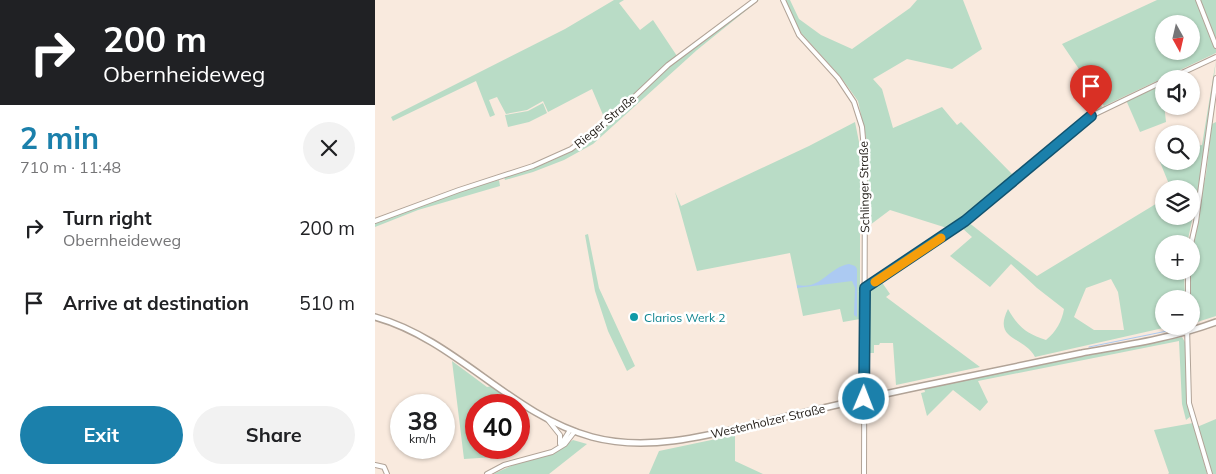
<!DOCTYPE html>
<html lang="en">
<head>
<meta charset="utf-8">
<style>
	body { margin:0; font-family:Mulish,sans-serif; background:#f2f2f2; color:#202124; height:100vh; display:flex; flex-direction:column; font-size:19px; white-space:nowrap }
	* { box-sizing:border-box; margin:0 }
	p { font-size:16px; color:#757577 }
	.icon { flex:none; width:28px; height:28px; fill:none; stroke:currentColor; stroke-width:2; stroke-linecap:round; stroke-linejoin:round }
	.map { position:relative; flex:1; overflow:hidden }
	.details { display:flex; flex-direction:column; background:#fff; width:375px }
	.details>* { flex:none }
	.top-card { background:#202124; color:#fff; overflow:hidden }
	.needle { width:32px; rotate:172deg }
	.tools { position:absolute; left:780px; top:15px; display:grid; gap:10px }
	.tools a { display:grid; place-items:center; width:45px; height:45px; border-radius:50%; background:#fff; box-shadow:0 1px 4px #0004; font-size:25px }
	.speed { position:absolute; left:15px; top:394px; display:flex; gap:10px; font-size:25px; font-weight:700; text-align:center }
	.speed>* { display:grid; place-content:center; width:65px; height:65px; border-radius:50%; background:#fff; box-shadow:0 1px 4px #0004; line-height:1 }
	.speed small { font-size:12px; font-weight:400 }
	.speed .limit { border:8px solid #d22; background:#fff; color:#111 }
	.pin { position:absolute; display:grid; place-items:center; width:42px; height:42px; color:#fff; margin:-51px -21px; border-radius:50% 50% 50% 0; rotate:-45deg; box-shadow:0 0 5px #0007 }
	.pin .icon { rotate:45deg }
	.me { position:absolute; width:55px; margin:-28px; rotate:1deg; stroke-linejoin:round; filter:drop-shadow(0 0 4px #0008) }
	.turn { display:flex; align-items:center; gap:18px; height:105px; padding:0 20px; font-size:22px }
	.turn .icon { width:65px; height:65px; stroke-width:2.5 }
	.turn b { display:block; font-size:35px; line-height:42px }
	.round { display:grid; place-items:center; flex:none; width:52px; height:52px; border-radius:26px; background:#f2f2f2 }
	.summary { display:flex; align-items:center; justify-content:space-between; height:85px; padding:0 20px }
	h1 { font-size:30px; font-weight:700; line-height:38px; color:#1b80ab }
	.action { display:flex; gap:10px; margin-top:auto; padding:10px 20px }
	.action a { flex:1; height:58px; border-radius:30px; background:#1b80ab; color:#fff; font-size:20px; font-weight:700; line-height:58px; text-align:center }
	.action a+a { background:#f2f2f2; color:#202124 }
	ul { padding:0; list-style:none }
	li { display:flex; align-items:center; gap:15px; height:75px; padding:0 20px }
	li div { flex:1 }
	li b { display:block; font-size:19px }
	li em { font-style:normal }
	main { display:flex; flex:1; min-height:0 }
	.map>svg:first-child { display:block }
</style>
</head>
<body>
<main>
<section class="details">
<div class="top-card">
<div class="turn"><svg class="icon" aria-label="right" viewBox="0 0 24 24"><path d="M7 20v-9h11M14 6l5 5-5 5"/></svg><div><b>200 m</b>Obernheideweg</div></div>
</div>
<div class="summary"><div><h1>2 min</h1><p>710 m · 11:48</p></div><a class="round"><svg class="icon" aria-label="close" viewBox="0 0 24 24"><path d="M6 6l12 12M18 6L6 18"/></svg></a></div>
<ul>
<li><svg class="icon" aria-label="right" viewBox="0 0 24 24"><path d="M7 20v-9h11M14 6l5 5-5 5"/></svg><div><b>Turn right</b><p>Obernheideweg</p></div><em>200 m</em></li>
<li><svg class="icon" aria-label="arrive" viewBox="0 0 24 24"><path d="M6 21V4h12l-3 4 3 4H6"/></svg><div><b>Arrive at destination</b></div><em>510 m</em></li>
</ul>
<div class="action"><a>Exit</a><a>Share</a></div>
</section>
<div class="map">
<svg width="841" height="474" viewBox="0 0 841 474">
	<rect width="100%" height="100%" fill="#f9eade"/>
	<path fill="#b9dcc6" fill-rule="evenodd" d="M 239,0 L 249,0 L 244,3 L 265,30 L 278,20 L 302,56 L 231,122 L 217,89 L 173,112 L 168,101 L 152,110 L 131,114 L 122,97 L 114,100 L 120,115 L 115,117 L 101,81 L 18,121 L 16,117 L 190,29 Z
		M 381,0 L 384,0 L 322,50 L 218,144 L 189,160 L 158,172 L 130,180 L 129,177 C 158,169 186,159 211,142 L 295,66 Z
		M 410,0 L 415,0 L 424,19 L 446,35 L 477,49 L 535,8 L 542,0 L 588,0 L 607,49 L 577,69 L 532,59 L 498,79 L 507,89 L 518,128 L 567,107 L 582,125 L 586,122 L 637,174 L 640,172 L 642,175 L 588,220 L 585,222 L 582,221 L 572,228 L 515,210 L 495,225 L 492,142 L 483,101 L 465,76 L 426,33 Z
		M 782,0 L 841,0 L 841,53 L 729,106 L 687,44 ZM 789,24 L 816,24 L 816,51 L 789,51 Z
		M 841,60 L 829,164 L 812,244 L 789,244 L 789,271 L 809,271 L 810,299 L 789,299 L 789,326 L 797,326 L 660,357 C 650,336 617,341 633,309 C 643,327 652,334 671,340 C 681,332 687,321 689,309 L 662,288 L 636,264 L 615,287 L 575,256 L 597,237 L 586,227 L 593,222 L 662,276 L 789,199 L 789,216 L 816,216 L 816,189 L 796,189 L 785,162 L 816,161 L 816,147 L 827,145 ZM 736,279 L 743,292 L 749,330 L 719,330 L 699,317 L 711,288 Z
		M 787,85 L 791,122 L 765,132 L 751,100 Z
		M 168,103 L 172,113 L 154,122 L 133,127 L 130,115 L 153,111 Z
		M 725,104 L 727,107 L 648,170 L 646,168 Z
		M 480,122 L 484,142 L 485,164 L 485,319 L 468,322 L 465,309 L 428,316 L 415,253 L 322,271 L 300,192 L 306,206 L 434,146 Z
		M 841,122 L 841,316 L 816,324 L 814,271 L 816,271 L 816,245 L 831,174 L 837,124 Z
		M 124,180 L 125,186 L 43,210 L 0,227 L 0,223 L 84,191 Z
		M 213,234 L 224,288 L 260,366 L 252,371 L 233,331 L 220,291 L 210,235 Z
		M 506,281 L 515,294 L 511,297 L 605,367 L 521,385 L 518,343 L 505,343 L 504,345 L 499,345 L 499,353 L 492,353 L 493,291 Z
		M 807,337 L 810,342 L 813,404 L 816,416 L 811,420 L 807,404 L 804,341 L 603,381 L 613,402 L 605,411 L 578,390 L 552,416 L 546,393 L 550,392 L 549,388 Z
		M 77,361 L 112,387 L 118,386 L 140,405 L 101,405 L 101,448 L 118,448 L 120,457 L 89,459 Z
		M 841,419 L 841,474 L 837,474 L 822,427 Z
		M 818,423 L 832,474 L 793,474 L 794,473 L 779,430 Z
		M 360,435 L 360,461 L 388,474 L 274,474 L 284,451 Z
		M 198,440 L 212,444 L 174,474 L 118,474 L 145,462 L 178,453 Z"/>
	<path fill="#accaf2" d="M 474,264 L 480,266 L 482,269 L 482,317 L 479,315 L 480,288 L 477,281 L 422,288 L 422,285 C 447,290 452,268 474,264 Z"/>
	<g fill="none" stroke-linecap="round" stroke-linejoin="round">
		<path stroke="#accaf2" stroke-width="1" d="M 714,347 L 802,329"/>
		<defs>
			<path id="minor" d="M 408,0 L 424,35 L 463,78 L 479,102 L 487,127 L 490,161 L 489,474
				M 823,0 L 841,46
				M 794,79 L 841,57
				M 0,221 L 84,190 L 158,166 L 196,149 L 236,119 L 293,65 L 380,0
				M 816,244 L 821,222 L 841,78
				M 490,288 L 590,221 L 716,116 L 789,81
				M 813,299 L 813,271
				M 812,326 L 814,403 L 835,474
				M 173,420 L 185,435 L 185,444
				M 186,444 L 195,430
				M 0,465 L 9,467 L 12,474
				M 112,474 L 129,465 L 177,452 L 190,444 L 200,431"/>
			<path id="major" d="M 0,317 C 82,340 136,415 217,437 C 280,454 349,431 410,417 C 461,405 512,393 562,383 C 611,373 659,363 707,353 C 752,345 798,338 841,322"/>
		</defs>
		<use href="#minor" stroke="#b1a397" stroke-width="6"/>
		<use href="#major" stroke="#b1a397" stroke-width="8"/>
		<use href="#minor" stroke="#fff" stroke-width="4"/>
		<use href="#major" stroke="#fff" stroke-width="5"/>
	</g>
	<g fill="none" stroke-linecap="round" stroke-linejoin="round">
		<defs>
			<path id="route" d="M 489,399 L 490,288 L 590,221 L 716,116"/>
		</defs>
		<use href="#route" stroke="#12536f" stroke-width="12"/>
		<use href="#route" stroke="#1b80ab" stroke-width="9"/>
		<path stroke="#f59e0b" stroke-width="9" d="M 500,282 L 566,238"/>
	</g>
	<circle fill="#0f9aa8" stroke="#fff" stroke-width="2" cx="259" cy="317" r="5"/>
	<g text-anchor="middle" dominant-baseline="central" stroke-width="5" stroke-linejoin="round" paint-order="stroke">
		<g font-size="12" fill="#25201b" stroke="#fff">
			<text transform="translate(230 121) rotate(-40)">Rieger Straße</text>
			<text transform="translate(489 187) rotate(-91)">Schlinger Straße</text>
			<text transform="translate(393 421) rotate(-13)">Westenholzer Straße</text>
		</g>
		<g font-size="12" fill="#0d838f" stroke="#fff" text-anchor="start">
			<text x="269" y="317">Clarios Werk 2</text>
		</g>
	</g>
</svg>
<div class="tools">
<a><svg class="needle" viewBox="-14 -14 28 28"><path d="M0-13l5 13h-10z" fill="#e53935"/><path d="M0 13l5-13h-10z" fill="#757577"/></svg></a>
<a><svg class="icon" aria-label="sound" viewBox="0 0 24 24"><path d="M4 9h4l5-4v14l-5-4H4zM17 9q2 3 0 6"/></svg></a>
<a><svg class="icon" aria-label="search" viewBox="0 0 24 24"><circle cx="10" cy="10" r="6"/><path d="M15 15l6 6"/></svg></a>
<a><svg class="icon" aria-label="layers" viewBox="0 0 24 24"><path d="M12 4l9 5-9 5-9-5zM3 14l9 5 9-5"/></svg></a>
<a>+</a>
<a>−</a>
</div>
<div class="speed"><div>38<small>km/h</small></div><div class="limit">40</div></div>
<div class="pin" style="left:716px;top:116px;background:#d93025"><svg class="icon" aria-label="arrive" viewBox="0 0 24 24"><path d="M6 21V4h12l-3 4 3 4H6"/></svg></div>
<svg class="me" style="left:489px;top:399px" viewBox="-20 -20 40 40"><circle r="17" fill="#1b80ab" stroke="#fff" stroke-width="3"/><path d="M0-11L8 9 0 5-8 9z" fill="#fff"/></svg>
</div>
</main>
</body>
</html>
